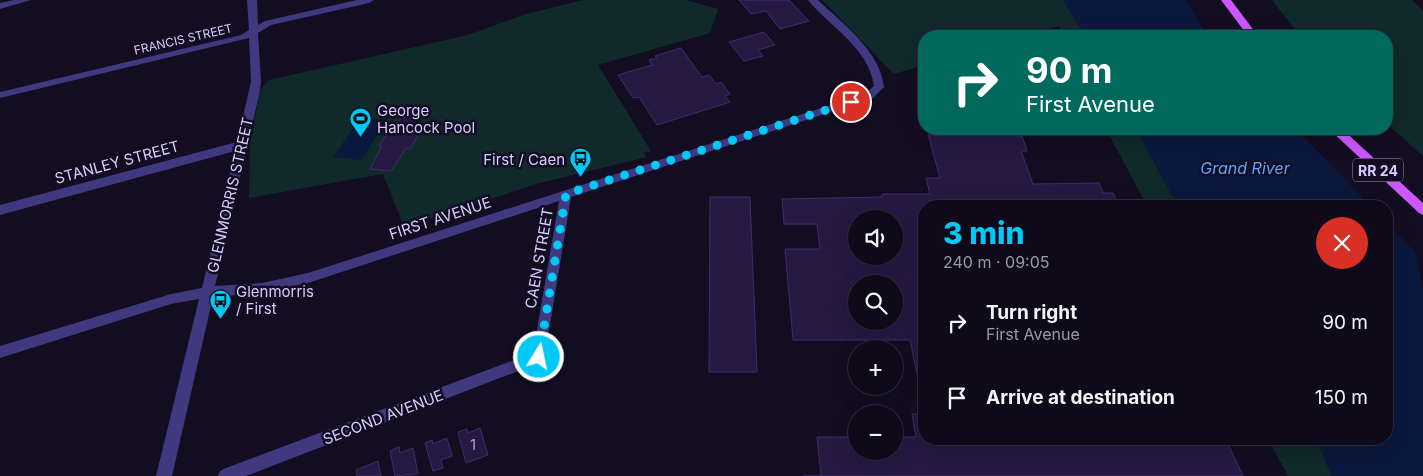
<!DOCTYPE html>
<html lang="en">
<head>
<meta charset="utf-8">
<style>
	body { margin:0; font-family:Inter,sans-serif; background:#1c1826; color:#f1f3f6; height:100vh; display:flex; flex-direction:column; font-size:19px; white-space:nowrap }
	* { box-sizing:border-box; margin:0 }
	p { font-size:16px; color:#9b9aa2 }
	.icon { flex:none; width:28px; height:28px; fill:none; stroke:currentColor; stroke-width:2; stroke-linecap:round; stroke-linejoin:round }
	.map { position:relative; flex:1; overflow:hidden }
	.details { position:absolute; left:918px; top:200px; width:475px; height:245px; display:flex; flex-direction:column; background:#0e0a19; border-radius:20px; box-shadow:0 5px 20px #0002,0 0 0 1px #2e2b38 }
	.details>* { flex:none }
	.banner { position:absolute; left:918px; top:30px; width:475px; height:105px; border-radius:20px; box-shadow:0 5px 20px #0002,0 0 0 1px #2e2b38; background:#00695c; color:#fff; overflow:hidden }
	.controls { position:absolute; left:848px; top:210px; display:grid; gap:10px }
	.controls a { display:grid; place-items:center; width:55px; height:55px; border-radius:50%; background:#0e0a19; box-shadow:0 5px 20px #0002,0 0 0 1px #2e2b38; font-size:25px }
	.pin { position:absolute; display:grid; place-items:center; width:42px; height:42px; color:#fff; margin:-21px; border:2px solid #fff; border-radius:50%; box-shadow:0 1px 5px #0007 }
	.me { position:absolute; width:55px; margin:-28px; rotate:10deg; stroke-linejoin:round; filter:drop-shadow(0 0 4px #0008) }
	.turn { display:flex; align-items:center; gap:18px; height:105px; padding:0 25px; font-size:22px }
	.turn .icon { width:65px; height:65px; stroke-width:2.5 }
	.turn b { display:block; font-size:35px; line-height:42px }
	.round { display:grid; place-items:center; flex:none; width:52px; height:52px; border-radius:26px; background:#1c1826 }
	.head { display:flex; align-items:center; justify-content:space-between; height:85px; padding:0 25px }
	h1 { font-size:30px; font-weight:800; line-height:38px; color:#02c8f6 }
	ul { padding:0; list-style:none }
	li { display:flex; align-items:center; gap:15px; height:75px; padding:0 25px }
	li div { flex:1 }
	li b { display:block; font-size:19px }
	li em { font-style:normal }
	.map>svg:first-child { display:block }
</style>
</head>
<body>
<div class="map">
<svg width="1423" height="476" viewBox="0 0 1423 476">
	<rect width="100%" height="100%" fill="#120d21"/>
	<path fill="#10292b" d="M 583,0 L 686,0 L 718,9 L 710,33 L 598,65 L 651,151 L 643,153 L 647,157 L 540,183 L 404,227 L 383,174 L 249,198 L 250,142 L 260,90 L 269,80 L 468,35 L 526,14 Z
		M 822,0 L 1063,0 L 1086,36 L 1064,36 L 1059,26 L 1022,36 L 924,36 L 924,65 L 894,74 Z
		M 1272,0 L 1412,0 L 1423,11 L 1423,156 L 1386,123 L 1386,36 L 1300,36 Z
		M 1106,129 L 1136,129 L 1178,206 L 1147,206 Z
		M 1268,439 L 1316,439 L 1332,476 L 1288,476 Z"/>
	<path fill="#0a183d" d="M 1063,0 L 1185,0 L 1208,36 L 1086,36 Z
		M 361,117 L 387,120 L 361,160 L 333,157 Z
		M 1136,129 L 1296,129 L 1371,206 L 1178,206 Z
		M 1386,222 L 1415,252 L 1423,290 L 1423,476 L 1332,476 L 1316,439 L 1386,439 Z"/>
	<path fill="#251942" stroke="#3e2c6d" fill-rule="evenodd" d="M 739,0 L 789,0 L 809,21 L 780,29 L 766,11 L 751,14 Z
		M 764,32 L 775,45 L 758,50 L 763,56 L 744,61 L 729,42 Z
		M 681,48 L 702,77 L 709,75 L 716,84 L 721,82 L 730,94 L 725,96 L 730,102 L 657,125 L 639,97 L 633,98 L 618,75 L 652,65 L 649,60 L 657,58 L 655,56 Z
		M 401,117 L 413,119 L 411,123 L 420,124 L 415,134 L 419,134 L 410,149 L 406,148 L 391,171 L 370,169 L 382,146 L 379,146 L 389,130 L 393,130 Z
		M 951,129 L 1013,129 L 1016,136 L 1022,136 L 1027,151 L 1021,151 L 1033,184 L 1099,183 L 1103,193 L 1113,193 L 1119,206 L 924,206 L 924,407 L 910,340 L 793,340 L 785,249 L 820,249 L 817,224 L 784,224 L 782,199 L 882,197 L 882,194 L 930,194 L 926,178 L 940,178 L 928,134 L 953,134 ZM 856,219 L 894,219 L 894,256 L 856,256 ZM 856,284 L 894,284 L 894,321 L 856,321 Z
		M 710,197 L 750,197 L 757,372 L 709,372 Z
		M 912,414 L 924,414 L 924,439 L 1226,439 L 1243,476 L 803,476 L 821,476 L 817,437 L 856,437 L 856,451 L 894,451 L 894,437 L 916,437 Z
		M 480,428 L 488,455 L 466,463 L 458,432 L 467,429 L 468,433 Z
		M 447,438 L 452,456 L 441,460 L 443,468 L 433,471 L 425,443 L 432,440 L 433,444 Z
		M 399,447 L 400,453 L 413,448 L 418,474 L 395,476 L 390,451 Z
		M 378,461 L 381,476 L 357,476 L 356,470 Z"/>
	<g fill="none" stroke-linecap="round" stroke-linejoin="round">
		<path fill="#41397f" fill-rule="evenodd" d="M 14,0 L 31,0 L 0,9 L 0,3 Z
			M 247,0 L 257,0 L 258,25 L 265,21 L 357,0 L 374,0 L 369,3 L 271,25 L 258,33 L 261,82 L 259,95 L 215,286 L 262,283 L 308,273 L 865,94 L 874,86 C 869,48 830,27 808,0 L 818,0 C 843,24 880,51 884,87 L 873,98 L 571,197 L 544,361 L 246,476 L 218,476 L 220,471 L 226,468 L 533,353 L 559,201 L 308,283 L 262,293 L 213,297 L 172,476 L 156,476 L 199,299 L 171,304 L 0,358 L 0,346 L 171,294 L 202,288 L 235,151 L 0,215 L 0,205 L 237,142 L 251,82 L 249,38 L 0,98 L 0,92 L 241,35 L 249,30 Z"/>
		<path fill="#cd56fd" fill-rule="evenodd" d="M 1221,0 L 1231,0 L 1258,36 L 1248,36 Z
			M 1329,129 L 1342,129 L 1423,203 L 1423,215 L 1419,213 Z"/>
	</g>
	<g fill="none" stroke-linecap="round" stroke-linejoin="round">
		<path stroke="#02c8f6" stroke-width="9" stroke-dasharray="0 16.2" d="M 539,357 L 566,194 L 851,102"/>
	</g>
	<defs>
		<symbol id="stadium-pin" viewBox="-11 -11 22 30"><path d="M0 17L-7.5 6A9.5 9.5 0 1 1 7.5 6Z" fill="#02c8f6" stroke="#120d21"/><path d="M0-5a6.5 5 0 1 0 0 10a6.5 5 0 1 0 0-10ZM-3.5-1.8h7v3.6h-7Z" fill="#111"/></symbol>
		<symbol id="bus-pin" viewBox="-11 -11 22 30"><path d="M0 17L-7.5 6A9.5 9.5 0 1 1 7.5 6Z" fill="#02c8f6" stroke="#120d21"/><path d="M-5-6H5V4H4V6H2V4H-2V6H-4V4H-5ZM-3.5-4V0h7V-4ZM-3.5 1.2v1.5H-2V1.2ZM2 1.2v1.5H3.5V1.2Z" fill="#111"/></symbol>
	</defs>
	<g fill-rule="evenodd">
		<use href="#stadium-pin" x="348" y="106" width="25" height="34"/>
		<use href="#bus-pin" x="568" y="146" width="25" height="34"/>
		<use href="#bus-pin" x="208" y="288" width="25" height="34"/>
	</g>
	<g text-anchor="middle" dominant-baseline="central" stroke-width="5" stroke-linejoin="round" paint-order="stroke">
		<g font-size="12" fill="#d7cdff" stroke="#120d21">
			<text transform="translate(183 39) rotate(-13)">FRANCIS STREET</text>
		</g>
		<rect fill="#120d21" stroke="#9c93bc" stroke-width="1" x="1353" y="158.5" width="50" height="23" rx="4"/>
		<g font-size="14" font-weight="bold" fill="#d7cdff">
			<text x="1378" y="170">RR 24</text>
		</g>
		<g font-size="15" fill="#d7cdff" stroke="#120d21" text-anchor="start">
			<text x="377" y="110">George<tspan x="377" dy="17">Hancock Pool</tspan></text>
			<text x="565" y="159" text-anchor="end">First / Caen</text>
			<text x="236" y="291">Glenmorris<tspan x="236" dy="17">/ First</tspan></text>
		</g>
		<g font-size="15" fill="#d7cdff" stroke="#120d21">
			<text transform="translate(117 162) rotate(-15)">STANLEY STREET</text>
			<text transform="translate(230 195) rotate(-77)">GLENMORRIS STREET</text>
			<text transform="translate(440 218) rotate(-18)">FIRST AVENUE</text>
			<text transform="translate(539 258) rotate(-80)">CAEN STREET</text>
			<text transform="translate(383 417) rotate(-21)">SECOND AVENUE</text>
		</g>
		<g font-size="15" fill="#aaa0d0">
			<text x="473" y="444">1</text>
		</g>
		<g font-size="16" font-style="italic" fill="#5da5fd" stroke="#120d21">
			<text x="1245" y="168">Grand River</text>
		</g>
	</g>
</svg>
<div class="controls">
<a><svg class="icon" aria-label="sound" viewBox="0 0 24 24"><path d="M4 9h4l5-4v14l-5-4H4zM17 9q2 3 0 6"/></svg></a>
<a><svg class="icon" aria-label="search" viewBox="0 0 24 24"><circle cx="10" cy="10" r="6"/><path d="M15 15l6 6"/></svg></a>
<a>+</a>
<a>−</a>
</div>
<div class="pin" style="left:851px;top:102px;background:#d93025"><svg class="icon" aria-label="arrive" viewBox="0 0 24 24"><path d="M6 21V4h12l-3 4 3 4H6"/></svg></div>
<svg class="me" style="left:539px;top:357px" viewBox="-20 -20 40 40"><circle r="17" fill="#02c8f6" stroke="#fff" stroke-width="3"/><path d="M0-11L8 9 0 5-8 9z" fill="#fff"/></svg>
<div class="banner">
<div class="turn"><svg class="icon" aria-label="right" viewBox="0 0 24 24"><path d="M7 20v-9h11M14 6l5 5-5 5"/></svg><div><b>90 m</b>First Avenue</div></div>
</div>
<section class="details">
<div class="head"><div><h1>3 min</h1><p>240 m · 09:05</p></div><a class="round" style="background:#d93025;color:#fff"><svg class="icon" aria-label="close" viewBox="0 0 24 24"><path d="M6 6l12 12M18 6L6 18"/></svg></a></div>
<ul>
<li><svg class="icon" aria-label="right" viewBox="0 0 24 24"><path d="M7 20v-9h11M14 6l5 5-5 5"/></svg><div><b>Turn right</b><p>First Avenue</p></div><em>90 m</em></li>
<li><svg class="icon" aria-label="arrive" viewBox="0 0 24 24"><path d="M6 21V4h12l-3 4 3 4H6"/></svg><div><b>Arrive at destination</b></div><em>150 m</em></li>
</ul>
</section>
</div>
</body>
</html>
